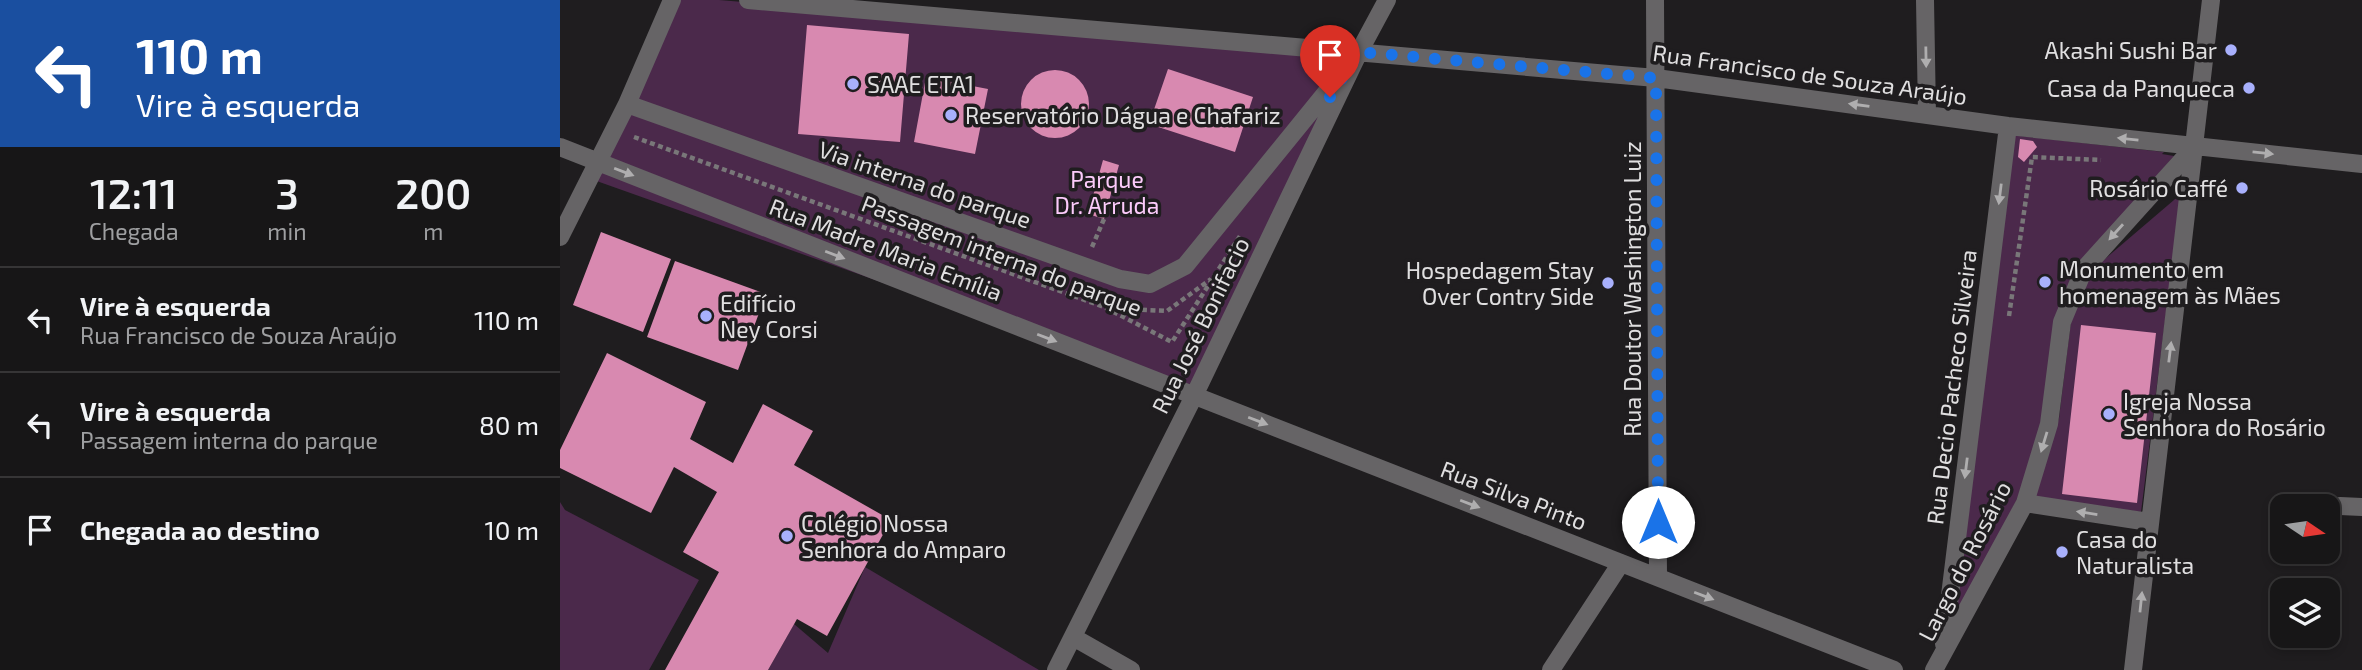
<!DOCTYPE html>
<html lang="pt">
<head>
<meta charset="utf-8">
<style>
	body { margin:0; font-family:"Exo 2",sans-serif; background:#242324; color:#f1f3f6; height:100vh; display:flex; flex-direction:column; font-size:26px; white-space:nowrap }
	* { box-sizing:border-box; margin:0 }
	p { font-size:23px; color:#9e9fa1 }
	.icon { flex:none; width:38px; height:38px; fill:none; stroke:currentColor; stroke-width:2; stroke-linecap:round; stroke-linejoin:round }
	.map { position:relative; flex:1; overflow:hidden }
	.details { display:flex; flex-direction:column; background:#171617; width:560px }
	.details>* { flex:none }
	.guide { background:#1a4fa0; color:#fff; overflow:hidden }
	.needle { width:46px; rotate:103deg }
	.tools { position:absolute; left:1710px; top:494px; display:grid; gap:14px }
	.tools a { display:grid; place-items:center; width:70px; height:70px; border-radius:14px; background:#171617; box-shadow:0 4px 10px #0003,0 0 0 2px #363536; font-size:35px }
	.pin { position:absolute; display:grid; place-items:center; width:60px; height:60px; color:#fff; margin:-72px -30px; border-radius:50% 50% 50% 0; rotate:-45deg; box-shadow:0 0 7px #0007 }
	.pin .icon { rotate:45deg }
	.me { position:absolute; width:77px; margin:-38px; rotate:0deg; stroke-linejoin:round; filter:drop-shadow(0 0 5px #0008) }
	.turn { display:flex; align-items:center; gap:24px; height:147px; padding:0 21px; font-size:32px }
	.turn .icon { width:91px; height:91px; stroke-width:2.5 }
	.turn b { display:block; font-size:49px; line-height:60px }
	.eta { display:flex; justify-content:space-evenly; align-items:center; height:119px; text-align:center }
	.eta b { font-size:42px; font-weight:600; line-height:49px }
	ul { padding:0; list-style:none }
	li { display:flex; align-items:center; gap:21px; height:105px; padding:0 21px; border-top:2px solid #363536 }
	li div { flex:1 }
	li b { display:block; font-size:26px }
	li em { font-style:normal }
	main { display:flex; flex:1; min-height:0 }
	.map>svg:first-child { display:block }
</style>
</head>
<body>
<main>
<section class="details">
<div class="guide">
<div class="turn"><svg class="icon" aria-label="left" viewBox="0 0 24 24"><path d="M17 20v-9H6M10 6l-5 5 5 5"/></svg><div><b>110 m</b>Vire à esquerda</div></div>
</div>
<div class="eta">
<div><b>12:11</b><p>Chegada</p></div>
<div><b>3</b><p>min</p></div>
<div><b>200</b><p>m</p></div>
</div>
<ul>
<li><svg class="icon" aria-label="left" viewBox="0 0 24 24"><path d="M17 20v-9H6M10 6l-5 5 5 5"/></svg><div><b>Vire à esquerda</b><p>Rua Francisco de Souza Araújo</p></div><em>110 m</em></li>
<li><svg class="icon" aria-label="left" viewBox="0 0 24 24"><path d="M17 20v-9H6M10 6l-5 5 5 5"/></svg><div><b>Vire à esquerda</b><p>Passagem interna do parque</p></div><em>80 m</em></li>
<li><svg class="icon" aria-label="arrive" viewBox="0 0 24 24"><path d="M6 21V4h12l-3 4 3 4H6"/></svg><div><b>Chegada ao destino</b></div><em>10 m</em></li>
</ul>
</section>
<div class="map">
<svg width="1802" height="670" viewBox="0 0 1802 670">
	<rect width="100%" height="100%" fill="#1f1d1f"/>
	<path fill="#4b294b" d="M 113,0 L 159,0 L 795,54 L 633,393 L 31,179 Z
		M 1452,135 L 1604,152 L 1602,154 L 1614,156 L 1515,270 L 1482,426 L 1459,496 L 1393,620 Z
		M 1621,194 L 1581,512 L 1474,497 L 1499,418 L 1511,321 L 1532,270 Z
		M 0,502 L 5,510 L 139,580 L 89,670 L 0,670 Z
		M 305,567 L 479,670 L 208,670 L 234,624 L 268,653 Z"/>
	<path fill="#d889b0" d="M 247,25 L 349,34 L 340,142 L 238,134 Z
		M 608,69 L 693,97 L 675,152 L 589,124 Z
		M461 104a34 34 0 1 1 68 0a34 34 0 1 1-68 0Z
		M 366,77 L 428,89 L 415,154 L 354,142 Z
		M 1460,139 L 1473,141 L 1477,147 L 1464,162 L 1458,157 Z
		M 543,160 L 559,165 L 544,219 L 528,214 Z
		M 41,232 L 111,259 L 83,332 L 13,305 Z
		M 115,261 L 206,294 L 178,370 L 87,337 Z
		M 1521,325 L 1596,333 L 1577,503 L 1502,494 Z
		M 47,353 L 146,402 L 130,439 L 173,463 L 203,404 L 253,431 L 234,465 L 331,520 L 267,636 L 237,619 L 208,670 L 105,670 L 159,572 L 123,552 L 157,492 L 114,467 L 91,513 L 0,468 L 0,450 Z"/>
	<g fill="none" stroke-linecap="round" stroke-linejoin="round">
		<path stroke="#797779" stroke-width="4.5" stroke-dasharray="5 3.5" stroke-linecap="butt" d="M 74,137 L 544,307 L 612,342 L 680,236
			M 532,247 L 544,219
			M 548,308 L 607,311 L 651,279
			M 1449,316 L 1472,157 L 1541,160"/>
		<path stroke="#666466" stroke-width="18" d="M 188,0 L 1096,78 L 1448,126 L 1802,164
			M 1095,0 L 1098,577
			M 1365,0 L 1367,114
			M 67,104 L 560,279 L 590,284 L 625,266 L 799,52
			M 0,147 L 1334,670
			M 0,237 L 67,104 L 112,0
			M 1465,503 L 1589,522
			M 1780,506 L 1802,507
			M 513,637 L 571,670
			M 1384,644 L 1448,126
			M 496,670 L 634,396 L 799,52 L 827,0
			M 991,670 L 1061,563
			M 1374,670 L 1465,503 L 1489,424 L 1502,322 L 1524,269 L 1635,146
			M 1573,670 L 1651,0"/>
	</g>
	<defs><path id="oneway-solid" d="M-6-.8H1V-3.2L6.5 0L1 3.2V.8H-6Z" transform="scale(1.75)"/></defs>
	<g fill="#afaeaf">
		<use href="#oneway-solid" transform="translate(1366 57) rotate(89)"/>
		<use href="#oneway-solid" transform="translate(1299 105) rotate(-172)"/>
		<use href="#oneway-solid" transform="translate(1568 139) rotate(-174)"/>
		<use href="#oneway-solid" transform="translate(1703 153) rotate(6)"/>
		<use href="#oneway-solid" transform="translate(64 172) rotate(21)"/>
		<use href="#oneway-solid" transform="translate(1440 194) rotate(97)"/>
		<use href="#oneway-solid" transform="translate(1556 232) rotate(132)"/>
		<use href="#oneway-solid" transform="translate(275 255) rotate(21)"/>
		<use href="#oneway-solid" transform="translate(487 338) rotate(21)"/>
		<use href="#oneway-solid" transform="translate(1610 352) rotate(-83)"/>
		<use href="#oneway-solid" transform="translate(698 421) rotate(21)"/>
		<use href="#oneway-solid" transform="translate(1484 442) rotate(107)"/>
		<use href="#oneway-solid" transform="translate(1406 468) rotate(97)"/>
		<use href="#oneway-solid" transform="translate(910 504) rotate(21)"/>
		<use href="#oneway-solid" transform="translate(1527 513) rotate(-171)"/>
		<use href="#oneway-solid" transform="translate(1144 596) rotate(21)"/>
		<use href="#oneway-solid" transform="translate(1581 602) rotate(-84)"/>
	</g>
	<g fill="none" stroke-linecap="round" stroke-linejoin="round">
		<path stroke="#1a73e8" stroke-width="12" stroke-dasharray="0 21.6" d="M 770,97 L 799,52 L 1096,78 L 1098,522"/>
	</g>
	<g fill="#a8b0fc" stroke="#1f1d1f" stroke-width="2.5">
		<circle cx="1671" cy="50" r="7"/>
		<circle cx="293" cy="84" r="7"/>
		<circle cx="1689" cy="88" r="7"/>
		<circle cx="391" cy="115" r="7"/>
		<circle cx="1682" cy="188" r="7"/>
		<circle cx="1485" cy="282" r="7"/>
		<circle cx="1048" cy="283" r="7"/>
		<circle cx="146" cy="316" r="7"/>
		<circle cx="1549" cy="414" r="7"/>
		<circle cx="227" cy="536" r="7"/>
		<circle cx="1502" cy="552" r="7"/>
	</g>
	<g text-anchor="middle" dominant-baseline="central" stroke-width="7" stroke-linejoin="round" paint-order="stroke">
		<g font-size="23" fill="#e0dfe0" stroke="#1f1d1f" text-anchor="start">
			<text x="1657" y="50" text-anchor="end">Akashi Sushi Bar</text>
			<text x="307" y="84">SAAE ETA1</text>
			<text x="1675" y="88" text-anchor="end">Casa da Panqueca</text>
			<text x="405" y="115">Reservatório Dágua e Chafariz</text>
			<text x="1668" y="188" text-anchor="end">Rosário Caffé</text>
			<text x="1499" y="269">Monumento em<tspan x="1499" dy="26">homenagem às Mães</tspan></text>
			<text x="1034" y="270" text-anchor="end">Hospedagem Stay<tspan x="1034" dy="26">Over Contry Side</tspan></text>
			<text x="160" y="303">Edifício<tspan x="160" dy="26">Ney Corsi</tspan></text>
			<text x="1563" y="401">Igreja Nossa<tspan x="1563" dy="26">Senhora do Rosário</tspan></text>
			<text x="241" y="523">Colégio Nossa<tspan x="241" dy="26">Senhora do Amparo</tspan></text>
			<text x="1516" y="539">Casa do<tspan x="1516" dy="26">Naturalista</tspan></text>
		</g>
		<g font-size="23" fill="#e0dfe0" stroke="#1f1d1f">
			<text transform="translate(1250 74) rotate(8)">Rua Francisco de Souza Araújo</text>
			<text transform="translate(365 184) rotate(19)">Via interna do parque</text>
			<text transform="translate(326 249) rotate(21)">Rua Madre Maria Emília</text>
			<text transform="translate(442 255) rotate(21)">Passagem interna do parque</text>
			<text transform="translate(1072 289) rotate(-90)">Rua Doutor Washington Luiz</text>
			<text transform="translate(640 325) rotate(-64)">Rua José Bonifacio</text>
			<text transform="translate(1391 387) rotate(-83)">Rua Decio Pacheco Silveira</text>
			<text transform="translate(954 495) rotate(21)">Rua Silva Pinto</text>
			<text transform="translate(1404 561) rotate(-63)">Largo do Rosário</text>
		</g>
		<g font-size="23" fill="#fccbfb" stroke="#1f1d1f">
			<text x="547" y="179">Parque<tspan x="547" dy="26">Dr. Arruda</tspan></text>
		</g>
	</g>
</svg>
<div class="tools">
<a><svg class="needle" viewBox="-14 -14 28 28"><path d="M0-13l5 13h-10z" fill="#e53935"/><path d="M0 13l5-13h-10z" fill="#9e9fa1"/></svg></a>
<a><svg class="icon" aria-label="layers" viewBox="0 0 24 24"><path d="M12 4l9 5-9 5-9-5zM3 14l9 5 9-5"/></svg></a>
</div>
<div class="pin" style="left:770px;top:97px;background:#d93025"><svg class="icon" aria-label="arrive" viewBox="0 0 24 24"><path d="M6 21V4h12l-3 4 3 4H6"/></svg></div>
<svg class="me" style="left:1098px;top:522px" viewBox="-20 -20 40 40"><circle r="19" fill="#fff"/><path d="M0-13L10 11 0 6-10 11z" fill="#1a73e8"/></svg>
</div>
</main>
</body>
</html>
